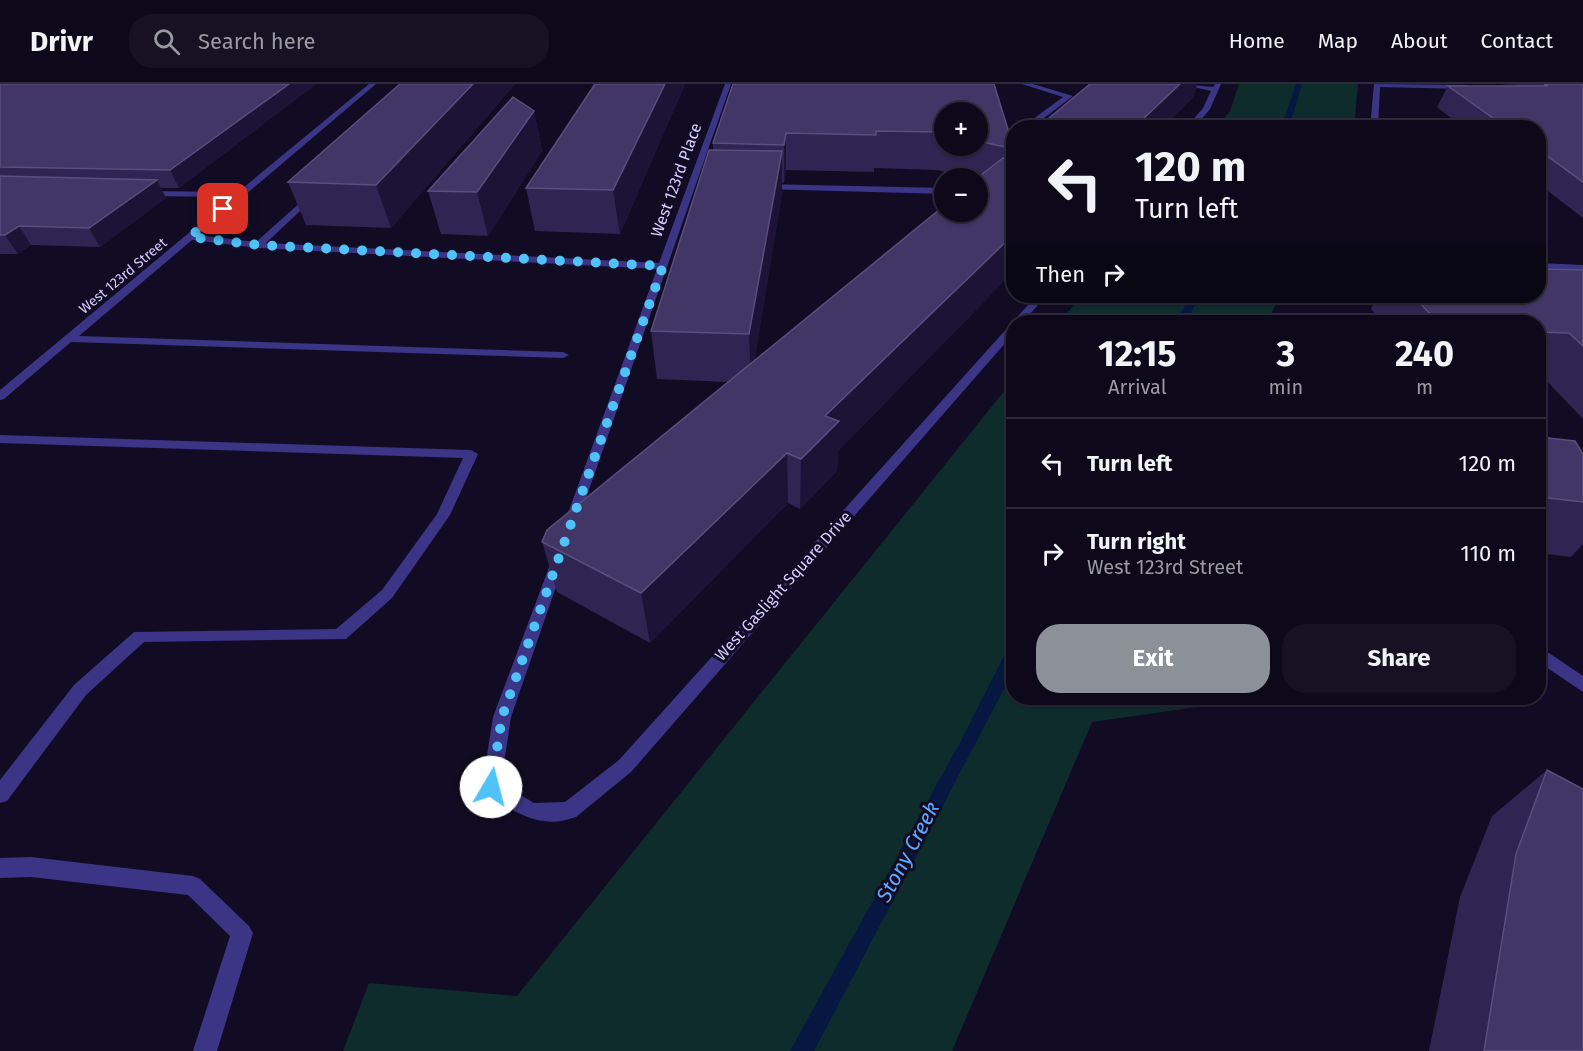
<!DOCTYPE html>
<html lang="en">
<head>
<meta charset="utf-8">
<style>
	body { margin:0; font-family:"Fira Sans",sans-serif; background:#161223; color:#f1f3f6; height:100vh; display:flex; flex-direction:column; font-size:22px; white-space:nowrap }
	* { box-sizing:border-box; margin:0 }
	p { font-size:20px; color:#9a9aa2 }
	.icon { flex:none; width:33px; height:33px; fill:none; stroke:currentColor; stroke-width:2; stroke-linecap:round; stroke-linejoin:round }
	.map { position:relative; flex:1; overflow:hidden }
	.panel { position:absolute; left:1006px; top:231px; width:540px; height:390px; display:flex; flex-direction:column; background:#0d091a; border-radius:24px; box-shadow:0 2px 4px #0004,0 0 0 2px #2d2a39 }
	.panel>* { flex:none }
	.hud { position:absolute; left:1006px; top:36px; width:540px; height:183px; border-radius:24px; box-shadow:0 2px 4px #0004,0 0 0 2px #2d2a39; background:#0d091a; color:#f1f3f6; overflow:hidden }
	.fabs { position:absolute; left:934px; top:18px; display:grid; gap:12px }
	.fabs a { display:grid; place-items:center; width:54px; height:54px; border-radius:50%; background:#0d091a; box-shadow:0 2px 4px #0004,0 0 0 2px #2d2a39; font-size:30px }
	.pin { position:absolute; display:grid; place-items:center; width:51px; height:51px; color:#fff; margin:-26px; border-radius:12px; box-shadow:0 3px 9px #0006 }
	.me { position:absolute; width:66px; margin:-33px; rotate:8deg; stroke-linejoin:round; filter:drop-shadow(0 0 4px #0008) }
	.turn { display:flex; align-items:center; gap:21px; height:126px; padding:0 30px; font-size:27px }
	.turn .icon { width:78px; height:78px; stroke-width:2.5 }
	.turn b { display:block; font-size:42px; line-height:51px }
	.then { display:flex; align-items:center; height:57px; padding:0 30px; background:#0003; gap:12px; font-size:22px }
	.eta { display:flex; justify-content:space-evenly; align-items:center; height:102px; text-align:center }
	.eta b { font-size:36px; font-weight:700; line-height:42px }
	.action { display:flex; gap:12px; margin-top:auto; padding:12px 30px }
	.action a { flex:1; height:69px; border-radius:24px; background:#8c9099; color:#fff; font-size:24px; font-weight:700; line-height:69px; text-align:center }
	.action a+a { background:#161223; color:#f1f3f6 }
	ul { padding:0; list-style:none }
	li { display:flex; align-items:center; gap:18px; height:90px; padding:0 30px; border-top:2px solid #2d2a39 }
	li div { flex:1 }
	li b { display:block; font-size:22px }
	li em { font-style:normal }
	header { display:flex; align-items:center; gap:36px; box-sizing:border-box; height:84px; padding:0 30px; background:#0d091a; border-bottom:2px solid #2d2a39 }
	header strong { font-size:28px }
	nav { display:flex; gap:33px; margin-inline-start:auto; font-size:21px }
	.search { width:420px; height:54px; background:#161223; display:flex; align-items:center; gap:15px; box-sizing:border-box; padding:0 21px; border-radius:24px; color:#9a9aa2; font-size:22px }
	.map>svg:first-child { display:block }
</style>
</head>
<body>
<header>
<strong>Drivr</strong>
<div class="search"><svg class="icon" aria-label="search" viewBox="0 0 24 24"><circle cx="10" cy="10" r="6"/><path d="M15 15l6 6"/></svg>Search here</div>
<nav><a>Home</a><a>Map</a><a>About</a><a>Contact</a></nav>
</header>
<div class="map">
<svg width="1583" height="967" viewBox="0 0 1583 967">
	<rect width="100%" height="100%" fill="#110c23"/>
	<path fill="#0f2c2d" d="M 1239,0 L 1358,0 L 1354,43 L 1217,43 L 1230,27 Z
		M 1081,212 L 1280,212 L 1267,238 L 1060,238 Z
		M 1014,295 L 1014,614 L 1260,614 L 1092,638 L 952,967 L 343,967 L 369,899 L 517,912 Z"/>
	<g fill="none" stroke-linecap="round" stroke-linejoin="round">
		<path fill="#061842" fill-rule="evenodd" d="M 1296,0 L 1302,0 L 1289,44 L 1281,44 Z
			M 1190,212 L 1200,212 L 1186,238 L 1176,238 Z
			M 1014,563 L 1014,586 L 814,967 L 790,967 L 964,651 L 1008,564 Z"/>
		<path fill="#3c3485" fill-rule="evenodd" d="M 369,0 L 376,0 L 198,151 L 256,158 L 312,108 L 316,111 L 315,113 L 266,159 L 659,179 L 725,0 L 731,0 L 576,443 L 571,445 L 564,440 L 657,185 L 258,164 L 192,156 L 79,252 L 563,268 L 569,271 L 563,274 L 71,258 L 4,315 L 0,316 L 0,306 L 232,113 L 144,112 L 140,109 L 141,107 L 238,108 Z
			M 1022,0 L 1033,0 L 1073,12 L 1031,44 L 1021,44 L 1063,13 Z
			M 1181,0 L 1213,3 L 1215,0 L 1221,0 L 1210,25 L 1194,44 L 1186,44 L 1203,24 L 1211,7 Z
			M 1374,0 L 1467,1 L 1471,3 L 1467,5 L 1380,3 L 1378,44 L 1370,44 Z
			M 762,100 L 945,104 L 945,110 L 759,105 L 759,101 Z
			M 1539,179 L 1583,181 L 1583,187 L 1539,185 Z
			M 1036,212 L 1046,212 L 1023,238 L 1014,238 L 1014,249 L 631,688 L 576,733 C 539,747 514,727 484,709 L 482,703 L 493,633 L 554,470 L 559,469 L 566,474 L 511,633 L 501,699 L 534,719 L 565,718 L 619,676 Z
			M 0,351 L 471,366 L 478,370 L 450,431 L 392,514 L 346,555 L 144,558 L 86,611 L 7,717 L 0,719 L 0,696 L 74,601 L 134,548 L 336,545 L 382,506 L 437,430 L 463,374 L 0,359 Z
			M 1549,569 L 1583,592 L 1583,608 L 1543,581 L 1541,576 L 1543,571 Z
			M 31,773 L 193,792 L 200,795 L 249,842 L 253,849 L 217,967 L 193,967 L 230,852 L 188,811 L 31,793 L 0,794 L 0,774 Z"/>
	</g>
	<path fill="#302452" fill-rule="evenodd" d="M 0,0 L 316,0 L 179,104 L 161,104 L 166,114 L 100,163 L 31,161 L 18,170 L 0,170 Z
		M 400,0 L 515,0 L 391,144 L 306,141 L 288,98 Z
		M 685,0 L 620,150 L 535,147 L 526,104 Z
		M 733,0 L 994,0 L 1014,65 L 1014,187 L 838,367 L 837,387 L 800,425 L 788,419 L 650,559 L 557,508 L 542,458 L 547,446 L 728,298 L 657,295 L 651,247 L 709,66 L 713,66 L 713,59 ZM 945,28 L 978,28 L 978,62 L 945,62 ZM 874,84 L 937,86 L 973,94 L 978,94 L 978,128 L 945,128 L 945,121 L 754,277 L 782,109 L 782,98 L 784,99 L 786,86 L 874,88 Z
		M 1090,0 L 1197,0 L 1193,13 L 1163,44 L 1037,44 Z
		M 1499,0 L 1583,0 L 1583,134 L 1539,100 L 1539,44 L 1464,44 L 1437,23 L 1448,2 L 1516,2 L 1516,1 Z
		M 534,27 L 542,67 L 488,152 L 441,150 L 428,107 Z
		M 1583,186 L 1583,335 L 1540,290 L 1539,289 L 1539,238 L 1382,238 L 1371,225 L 1378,212 L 1539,212 Z
		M 1539,353 L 1583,370 L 1583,460 L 1571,473 L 1539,469 Z
		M 1547,686 L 1583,967 L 1429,967 L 1460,813 L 1492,732 Z"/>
	<path fill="#1c1337" d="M 289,0 L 316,0 L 179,104 L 170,86 Z
		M 473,0 L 515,0 L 391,144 L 376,101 Z
		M 665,0 L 685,0 L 620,150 L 613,106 Z
		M 1180,0 L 1197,0 L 1193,13 L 1163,44 L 1140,44 L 1142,36 Z
		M 534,27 L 542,67 L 488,152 L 477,108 Z
		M 1134,35 L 1132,44 L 1125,44 Z
		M 786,49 L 786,86 L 784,99 L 784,61 Z
		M 782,67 L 782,109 L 751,299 L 749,250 Z
		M 157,96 L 166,114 L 100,163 L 89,144 Z
		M 19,142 L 31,161 L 18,170 L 5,151 Z
		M 1014,150 L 1014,187 L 838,367 L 837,387 L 800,425 L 801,375 L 825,332 Z
		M 787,369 L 788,419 L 650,559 L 641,509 Z"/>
	<path fill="#413665" stroke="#594e7d" stroke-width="1.5" d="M 0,0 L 289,0 L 170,86 L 0,83 Z
		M 400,0 L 473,0 L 376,101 L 288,98 Z
		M 595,0 L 665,0 L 613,106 L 526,104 Z
		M 733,0 L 994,0 L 1014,65 L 978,57 L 978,28 L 945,28 L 945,49 L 941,48 L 876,47 L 876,51 L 786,49 L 784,61 L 713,59 Z
		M 1090,0 L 1180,0 L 1142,36 L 1134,35 L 1125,44 L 1037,44 Z
		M 1544,0 L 1583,0 L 1583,98 L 1539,66 L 1539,44 L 1507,44 L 1448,2 L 1548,2 Z
		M 513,13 L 534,27 L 477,108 L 428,107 Z
		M 709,66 L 782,67 L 749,250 L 651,247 Z
		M 1003,74 L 1014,75 L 1014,150 L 825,332 L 839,337 L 801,375 L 787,369 L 641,509 L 542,458 L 547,446 L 945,121 L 945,128 L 978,128 L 977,94 Z
		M 0,92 L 157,96 L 89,144 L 19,142 L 5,151 L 0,151 Z
		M 1539,185 L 1583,186 L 1583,262 L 1569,249 L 1539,248 L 1539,238 L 1437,238 L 1414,212 L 1539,212 Z
		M 1539,353 L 1575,357 L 1583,370 L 1583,418 L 1539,413 Z
		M 1547,686 L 1583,705 L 1583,967 L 1484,967 L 1516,770 Z"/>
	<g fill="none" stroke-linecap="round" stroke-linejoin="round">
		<path stroke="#4fc3f7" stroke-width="10" stroke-dasharray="0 18" d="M 223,125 L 190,153 L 258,161 L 663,182 L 502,633 L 491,703"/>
	</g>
	<g text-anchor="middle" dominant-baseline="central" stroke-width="6" stroke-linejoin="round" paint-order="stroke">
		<g font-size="14" fill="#d6ceff" stroke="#110c23">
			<text transform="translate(123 192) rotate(-40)">West 123rd Street</text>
		</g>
		<g font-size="16" fill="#d6ceff" stroke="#110c23">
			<text transform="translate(676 96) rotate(-70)">West 123rd Place</text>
			<text transform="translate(783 502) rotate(-48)">West Gaslight Square Drive</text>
		</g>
		<g font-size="21" font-style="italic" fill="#5caaff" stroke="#110c23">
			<text transform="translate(908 768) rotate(-62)">Stony Creek</text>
		</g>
	</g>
</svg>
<div class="fabs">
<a>+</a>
<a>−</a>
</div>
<div class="pin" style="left:223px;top:125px;background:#d93025"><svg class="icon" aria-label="arrive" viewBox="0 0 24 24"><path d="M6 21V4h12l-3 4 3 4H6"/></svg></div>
<svg class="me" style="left:491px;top:703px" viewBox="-20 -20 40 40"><circle r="19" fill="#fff"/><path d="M0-13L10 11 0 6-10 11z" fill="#4fc3f7"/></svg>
<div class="hud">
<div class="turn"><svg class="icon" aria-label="left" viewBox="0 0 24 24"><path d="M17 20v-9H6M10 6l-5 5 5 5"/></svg><div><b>120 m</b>Turn left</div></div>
<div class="then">Then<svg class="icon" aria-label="right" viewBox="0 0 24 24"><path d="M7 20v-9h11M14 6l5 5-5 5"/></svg></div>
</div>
<section class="panel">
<div class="eta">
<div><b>12:15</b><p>Arrival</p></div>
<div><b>3</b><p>min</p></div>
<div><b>240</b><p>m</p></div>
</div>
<ul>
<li><svg class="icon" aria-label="left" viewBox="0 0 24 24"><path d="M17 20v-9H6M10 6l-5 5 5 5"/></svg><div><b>Turn left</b></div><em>120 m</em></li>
<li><svg class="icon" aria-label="right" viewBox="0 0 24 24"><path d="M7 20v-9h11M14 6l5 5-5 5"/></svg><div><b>Turn right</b><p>West 123rd Street</p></div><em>110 m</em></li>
</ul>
<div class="action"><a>Exit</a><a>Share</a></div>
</section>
</div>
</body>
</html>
